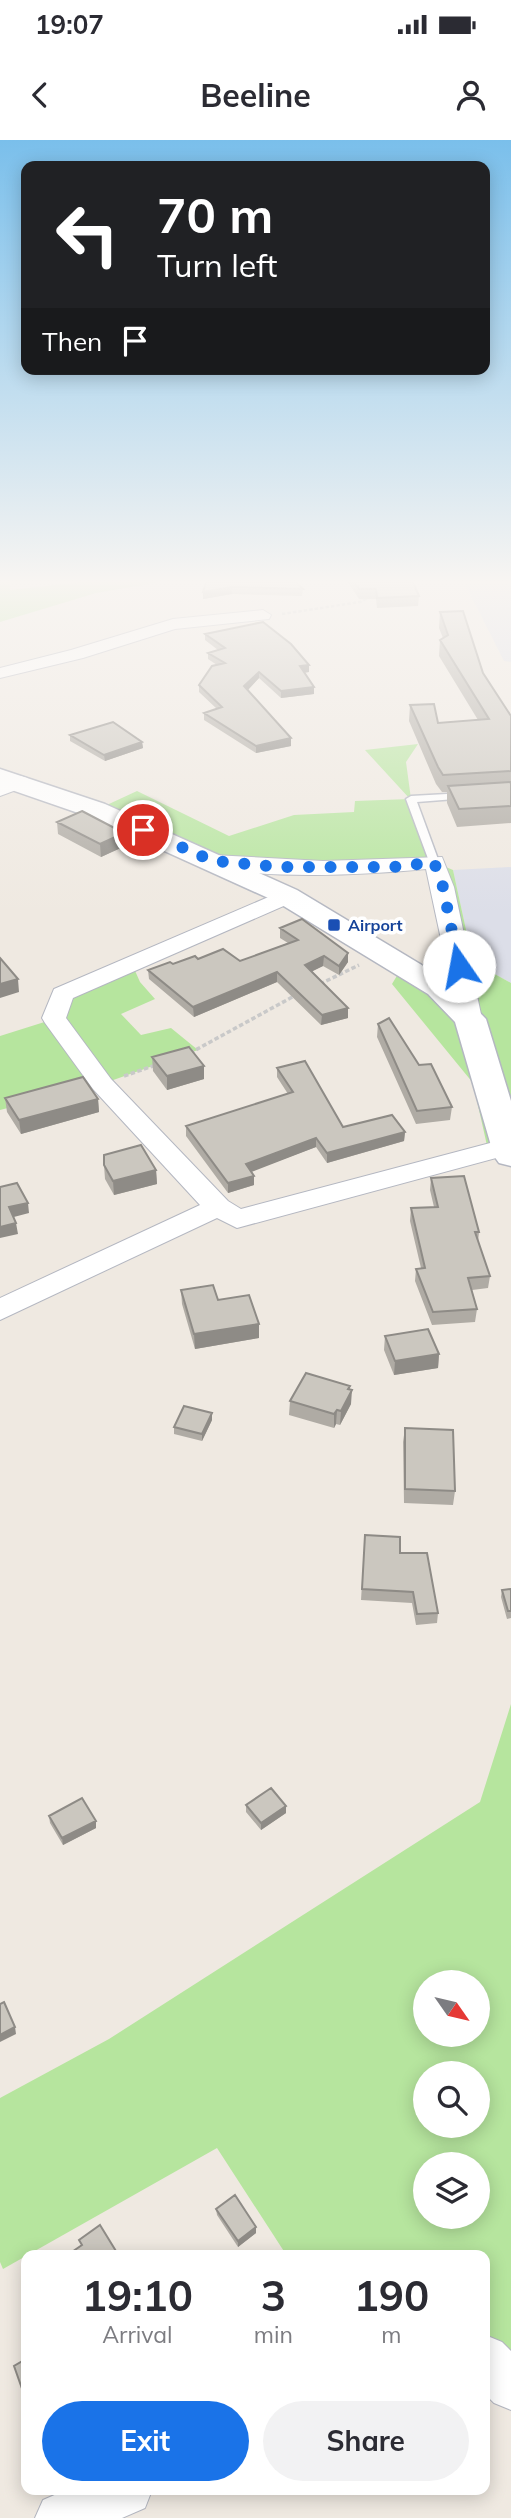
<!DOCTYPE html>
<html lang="en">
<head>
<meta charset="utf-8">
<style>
	body { margin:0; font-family:Mulish,sans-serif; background:#f2f2f3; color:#2b2b33; height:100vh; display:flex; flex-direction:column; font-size:26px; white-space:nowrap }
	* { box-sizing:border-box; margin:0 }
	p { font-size:23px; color:#7c7c81 }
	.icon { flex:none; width:38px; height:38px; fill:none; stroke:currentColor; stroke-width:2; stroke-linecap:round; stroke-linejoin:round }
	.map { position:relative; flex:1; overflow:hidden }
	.drawer { position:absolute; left:21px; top:2110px; width:469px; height:245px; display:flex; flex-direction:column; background:#fff; border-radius:14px; box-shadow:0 4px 18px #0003 }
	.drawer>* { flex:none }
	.hud { position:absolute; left:21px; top:21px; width:469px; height:214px; border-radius:14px; box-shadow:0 4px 18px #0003; background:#202124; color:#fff; overflow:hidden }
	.needle { width:46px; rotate:124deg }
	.controls { position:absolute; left:413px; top:1830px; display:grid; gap:14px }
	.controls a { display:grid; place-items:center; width:77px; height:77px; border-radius:50%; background:#fff; box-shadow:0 4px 18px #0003; font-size:35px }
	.pin { position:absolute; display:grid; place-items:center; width:60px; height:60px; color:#fff; margin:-30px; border:4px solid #fff; border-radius:50%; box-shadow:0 2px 7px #0007 }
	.me { position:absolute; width:77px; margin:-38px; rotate:348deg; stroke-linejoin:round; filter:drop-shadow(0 0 5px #0008) }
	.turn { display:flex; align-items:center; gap:24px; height:147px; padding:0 21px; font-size:32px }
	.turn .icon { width:91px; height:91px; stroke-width:2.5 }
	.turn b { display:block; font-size:49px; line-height:60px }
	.then { display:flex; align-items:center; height:66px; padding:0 21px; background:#0003; gap:14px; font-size:26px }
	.eta { display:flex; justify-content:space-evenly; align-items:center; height:119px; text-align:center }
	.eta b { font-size:42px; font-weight:700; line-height:49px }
	.cta { display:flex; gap:14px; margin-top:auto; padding:14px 21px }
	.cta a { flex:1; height:80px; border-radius:42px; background:#1a73e8; color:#fff; font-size:28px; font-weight:700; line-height:80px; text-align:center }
	.cta a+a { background:#f2f2f3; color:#2b2b33 }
	.status { display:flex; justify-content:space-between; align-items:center; height:49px; padding:0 35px; background:#fff; direction:ltr }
	.status svg { height:19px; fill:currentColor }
	header { display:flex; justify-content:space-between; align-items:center; height:91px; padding:0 21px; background:#fff; font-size:32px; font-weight:700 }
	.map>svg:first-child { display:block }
</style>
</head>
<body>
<div class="status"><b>19:07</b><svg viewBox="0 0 49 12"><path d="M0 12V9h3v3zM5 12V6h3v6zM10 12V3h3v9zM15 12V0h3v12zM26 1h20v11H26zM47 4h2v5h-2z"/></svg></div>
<header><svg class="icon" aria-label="back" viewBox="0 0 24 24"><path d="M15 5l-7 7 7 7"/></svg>Beeline<svg class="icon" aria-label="person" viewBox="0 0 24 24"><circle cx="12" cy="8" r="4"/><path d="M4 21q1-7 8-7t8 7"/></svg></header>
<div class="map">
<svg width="511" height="2378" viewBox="0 0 511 2378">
	<rect width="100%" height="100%" fill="#efe9e1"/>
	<path fill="#dcdee8" d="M 464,442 L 511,442 L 511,522 L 504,521 Z
		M 511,727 L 511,843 L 473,822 L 453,730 Z"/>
	<path fill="#b6e59e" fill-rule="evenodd" d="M 0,442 L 10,442 L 10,450 L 80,442 L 161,442 L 96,453 L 0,482 Z
		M 418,604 L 406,622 L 411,659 L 434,722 L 453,730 L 473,822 L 511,843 L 511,1016 L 488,1010 L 473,943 L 392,844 L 404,824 L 469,877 L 434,722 L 213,721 L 96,670 L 137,651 L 229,696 L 294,675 L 354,672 L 355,661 L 410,659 L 365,610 Z
		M 132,824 L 140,842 L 155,859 L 121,874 L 141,895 L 171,888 L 198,910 L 102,944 L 0,970 L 0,896 L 54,879 L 62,854 Z
		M 511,1564 L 511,2246 L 485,2219 L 485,2116 L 287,2116 L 217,2008 L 3,2129 L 0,2122 L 0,1958 L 109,1899 L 480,1662 ZM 425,1843 L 478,1843 L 478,1895 L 425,1895 ZM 425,1934 L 478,1934 L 478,1986 L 425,1986 ZM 425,2025 L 478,2025 L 478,2077 L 425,2077 Z"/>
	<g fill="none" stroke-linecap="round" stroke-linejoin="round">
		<defs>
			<path id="service" d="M 465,653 L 470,656 L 468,658 L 417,662 L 439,722 L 430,724 L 406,659 L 411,656 Z"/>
			<path id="minor" d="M 263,470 L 271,475 L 269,479 L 175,489 L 83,518 L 0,538 L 0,528 L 71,510 L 173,479 Z
				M 20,636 L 27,638 L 30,642 L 27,646 L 0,656 L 0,643 Z
				M 213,715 L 323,721 L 442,717 L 454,747 L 482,879 L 479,884 L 461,884 L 458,879 L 426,729 C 365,735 265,740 205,726 L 202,721 L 205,716 Z
				M 287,749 L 295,751 L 298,756 L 295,761 L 73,858 L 66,878 L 111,939 L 228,1061 L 241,1069 L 509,998 L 511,1014 L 237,1088 L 217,1078 L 0,1180 L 0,1158 L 200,1065 L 93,949 L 45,883 L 42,878 L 54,849 Z
				M 485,2195 L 502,2202 L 511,2211 L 511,2270 L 494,2263 L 485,2254 Z
				M 66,2350 L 152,2350 L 145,2368 L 122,2378 L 35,2378 L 43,2360 Z"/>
			<path id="secondary" d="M 0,629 L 105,664 L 297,750 L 450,842 L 486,879 L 511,961 L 511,1026 L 499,1023 L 494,1016 L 455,882 L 428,854 L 277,762 L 87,676 L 0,646 Z"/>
		</defs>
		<use href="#service" stroke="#b4b7c1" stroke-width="3"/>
		<use href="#minor" stroke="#b4b7c1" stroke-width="2"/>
		<use href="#secondary" stroke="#b4b7c1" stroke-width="3"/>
		<path stroke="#c9c9c9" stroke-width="2.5" stroke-dasharray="3.5 2" stroke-linecap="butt" d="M 282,474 L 360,462 L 370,457"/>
		<path stroke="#c9c9c9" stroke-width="3.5" stroke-dasharray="4.5 2.5" stroke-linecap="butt" d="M 320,844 L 359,825
			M 190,913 L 296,855
			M 124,936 L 156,925"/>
		<use href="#service" fill="#fff" fill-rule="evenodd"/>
		<use href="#minor" fill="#fff" fill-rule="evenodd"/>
		<use href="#secondary" fill="#fff" fill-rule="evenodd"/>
	</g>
	<path fill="#afaba4" d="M 206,442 L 303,449 L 302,456 L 232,454 L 203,459 Z
		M 348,442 L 413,442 L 419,456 L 418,466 L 377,468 L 376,459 L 359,459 Z
		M 440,472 L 483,533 L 511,576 L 511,683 L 457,687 L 447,663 L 447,652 L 442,652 L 436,644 L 409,581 L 410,565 L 438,583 L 478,580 L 439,516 L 440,500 L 443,498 L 439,488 Z
		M 205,494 L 309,525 L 309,532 L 304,533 L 314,554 L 281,558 L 259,538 L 248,550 L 291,598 L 291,606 L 256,613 L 204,580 L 204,573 L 217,569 L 199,552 L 199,545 L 217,525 L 208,519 L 208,513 L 218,510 L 205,500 Z
		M 70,595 L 142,602 L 143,608 L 105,621 L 70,601 Z
		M 57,682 L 125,706 L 101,717 L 58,694 Z
		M 280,788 L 348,813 L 348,822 L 339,835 L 323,826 L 312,831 L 348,868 L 348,878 L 321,885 L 277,842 L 194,877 L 149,839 L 148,830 L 198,819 L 240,821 L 288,803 L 280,798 Z
		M 378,884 L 419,925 L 452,967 L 450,980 L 416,984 L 377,897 Z
		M 152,917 L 204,926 L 204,939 L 167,950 L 153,931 Z
		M 277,928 L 343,987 L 405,992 L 404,1001 L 327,1023 L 316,1007 L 251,1031 L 254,1045 L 228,1053 L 186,996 L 186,986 L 288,954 L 277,937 Z
		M 5,958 L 98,959 L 99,972 L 21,994 L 7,972 Z
		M 104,1025 L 156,1030 L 157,1044 L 114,1055 L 105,1039 Z
		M 431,1038 L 479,1092 L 478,1102 L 490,1136 L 488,1148 L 472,1150 L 477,1169 L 475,1182 L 432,1185 L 415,1141 L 416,1129 L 421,1128 L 410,1081 L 411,1068 L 434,1067 L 430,1050 Z
		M 181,1150 L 218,1160 L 259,1198 L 195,1209 L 182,1164 Z
		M 385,1196 L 439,1214 L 438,1228 L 394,1235 L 384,1210 Z
		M 350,1249 L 351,1264 L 340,1285 L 336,1284 L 334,1288 L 289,1275 L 290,1261 Z
		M 212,1280 L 202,1301 L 174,1294 L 174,1287 Z
		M 405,1288 L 455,1351 L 453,1365 L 404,1363 L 403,1302 Z
		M 365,1395 L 400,1413 L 438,1473 L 437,1483 L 416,1485 L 412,1463 L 361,1460 Z
		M 511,1449 L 511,1478 L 507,1479 L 501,1457 L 502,1450 Z
		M 246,1665 L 286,1673 L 261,1690 L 246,1672 Z
		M 49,1676 L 96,1681 L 96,1688 L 63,1705 L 50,1683 Z
		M 216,2069 L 256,2093 L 238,2107 L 217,2075 Z"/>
	<path fill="#8e8b86" d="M 232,447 L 232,454 L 203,459 L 203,452 Z
		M 309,525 L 309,532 L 300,533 L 300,526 Z
		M 259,532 L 259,538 L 245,553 L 244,546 Z
		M 314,547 L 314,554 L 281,558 L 281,551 Z
		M 291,598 L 291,606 L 256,613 L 256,606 Z
		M 142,602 L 143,608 L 105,621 L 104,615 Z
		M 124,693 L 125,706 L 101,717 L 100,704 Z
		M 348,813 L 348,822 L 339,835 L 339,826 Z
		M 324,816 L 323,826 L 305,835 L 305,825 Z
		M 277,832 L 277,842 L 194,877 L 193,867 Z
		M 18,839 L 19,852 L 0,858 L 0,844 Z
		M 348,868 L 348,878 L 321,885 L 322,875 Z
		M 204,926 L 204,939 L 167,950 L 167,936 Z
		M 98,959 L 99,972 L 21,994 L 19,980 Z
		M 405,992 L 404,1001 L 327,1023 L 327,1013 Z
		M 316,998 L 316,1007 L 246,1034 L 246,1024 Z
		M 156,1030 L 157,1044 L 114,1055 L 113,1041 Z
		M 254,1036 L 254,1045 L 228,1053 L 228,1043 Z
		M 28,1063 L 29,1073 L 10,1078 L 9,1067 Z
		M 16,1083 L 18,1094 L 0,1098 L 0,1087 Z
		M 259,1184 L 259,1198 L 195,1209 L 194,1194 Z
		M 439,1214 L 438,1228 L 394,1235 L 395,1221 Z
		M 350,1246 L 349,1255 L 352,1250 L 351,1264 L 340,1285 L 341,1271 Z
		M 337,1270 L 336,1284 L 334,1288 L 334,1274 Z
		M 212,1273 L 212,1280 L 202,1301 L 202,1294 Z
		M 286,1666 L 286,1673 L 261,1690 L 261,1683 Z
		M 96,1681 L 96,1688 L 63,1705 L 62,1698 Z
		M 15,1887 L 16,1894 L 0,1902 L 0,1895 Z
		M 256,2087 L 256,2093 L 238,2107 L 238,2101 Z"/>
	<path fill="#cbc7bf" stroke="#8e8b86" stroke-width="2" d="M 206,442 L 296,442 L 303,449 L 232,447 L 203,452 Z
		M 355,442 L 413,442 L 419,456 L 377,458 L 376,449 L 359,449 Z
		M 463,471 L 483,533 L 511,576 L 511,631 L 443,635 L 438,627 L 410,565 L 434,564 L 438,583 L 489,579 L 440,500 L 448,495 L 440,472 Z
		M 263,482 L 291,504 L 309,525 L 300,526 L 314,547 L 281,551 L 259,532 L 244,546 L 291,598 L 256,606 L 204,573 L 222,567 L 199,545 L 212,526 L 225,523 L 208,513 L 225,508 L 205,494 Z
		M 113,582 L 142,602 L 104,615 L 70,595 Z
		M 511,642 L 511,666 L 459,669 L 448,646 Z
		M 82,671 L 124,693 L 100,704 L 57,682 Z
		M 302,779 L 348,813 L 339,826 L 324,816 L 305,825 L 348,868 L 322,875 L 277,832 L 193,867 L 148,830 L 170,822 L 173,824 L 195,816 L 198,819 L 223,809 L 240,821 L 298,800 L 280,788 Z
		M 0,818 L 18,839 L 0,844 Z
		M 389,878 L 419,925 L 431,924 L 452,967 L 417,971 L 378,884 Z
		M 189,907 L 204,926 L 167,936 L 152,917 Z
		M 305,921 L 343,987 L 392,975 L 405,992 L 327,1013 L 316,998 L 246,1024 L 254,1036 L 228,1043 L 186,986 L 293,952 L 277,928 Z
		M 83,937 L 98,959 L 19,980 L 5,958 Z
		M 141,1005 L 156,1030 L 113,1041 L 104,1025 L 104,1015 Z
		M 464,1036 L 479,1092 L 475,1092 L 490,1136 L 468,1138 L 477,1169 L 433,1172 L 416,1129 L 425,1128 L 411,1068 L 438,1067 L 431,1038 Z
		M 17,1043 L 28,1063 L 9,1067 L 16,1083 L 0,1087 L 0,1047 Z
		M 213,1145 L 218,1160 L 249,1155 L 259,1184 L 194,1194 L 181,1150 Z
		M 428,1189 L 439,1214 L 395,1221 L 385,1196 Z
		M 306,1233 L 350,1246 L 348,1249 L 352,1250 L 341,1271 L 337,1270 L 334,1274 L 290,1261 Z
		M 184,1266 L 212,1273 L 202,1294 L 174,1287 Z
		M 405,1288 L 453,1290 L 455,1351 L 405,1349 Z
		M 365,1395 L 400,1397 L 400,1413 L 427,1413 L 438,1473 L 417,1474 L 413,1452 L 362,1449 Z
		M 511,1449 L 511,1471 L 508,1471 L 502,1450 Z
		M 271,1648 L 286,1666 L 261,1683 L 246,1665 Z
		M 82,1658 L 96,1681 L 62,1698 L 49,1676 Z
		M 4,1862 L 15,1887 L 0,1895 L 0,1864 Z
		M 235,2055 L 256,2087 L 238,2101 L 216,2069 Z
		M 100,2085 L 119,2116 L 66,2116 L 82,2105 L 79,2100 Z
		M 26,2219 L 26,2260 L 14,2226 Z"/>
	<linearGradient id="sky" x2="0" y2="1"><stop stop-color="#7abfeb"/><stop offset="0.57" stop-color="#f8f5f2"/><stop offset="1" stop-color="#f8f5f2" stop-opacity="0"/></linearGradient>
	<rect width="511" height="775" fill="url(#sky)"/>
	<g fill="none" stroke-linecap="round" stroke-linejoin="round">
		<path stroke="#1a73e8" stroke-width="12" stroke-dasharray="0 21.6" d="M 143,690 L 213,721 L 281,727 L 394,727 L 434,722 L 443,747 L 459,826"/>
	</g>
	<rect fill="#1a4fb4" stroke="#fff" stroke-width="2.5" x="327" y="778" width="14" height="14" rx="3.5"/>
	<g text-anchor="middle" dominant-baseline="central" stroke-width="7" stroke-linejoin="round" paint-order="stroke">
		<g font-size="16" font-weight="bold" fill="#164399" stroke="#fff" text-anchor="start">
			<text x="348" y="785">Airport</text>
		</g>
	</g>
</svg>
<div class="controls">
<a><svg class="needle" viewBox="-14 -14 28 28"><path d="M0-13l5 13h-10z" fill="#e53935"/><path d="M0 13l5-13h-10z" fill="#7c7c81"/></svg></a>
<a><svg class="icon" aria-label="search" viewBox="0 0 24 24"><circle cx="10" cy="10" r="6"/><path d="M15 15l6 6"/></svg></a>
<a><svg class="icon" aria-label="layers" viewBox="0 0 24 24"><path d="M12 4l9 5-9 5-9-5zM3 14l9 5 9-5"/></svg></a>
</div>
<div class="pin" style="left:143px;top:690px;background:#d93025"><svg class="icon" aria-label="arrive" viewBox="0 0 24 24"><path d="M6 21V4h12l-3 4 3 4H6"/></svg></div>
<svg class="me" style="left:459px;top:826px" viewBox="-20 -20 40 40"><circle r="19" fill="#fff"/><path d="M0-13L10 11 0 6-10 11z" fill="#1a73e8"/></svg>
<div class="hud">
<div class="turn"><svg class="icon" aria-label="left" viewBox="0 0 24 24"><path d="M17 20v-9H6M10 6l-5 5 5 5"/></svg><div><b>70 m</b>Turn left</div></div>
<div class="then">Then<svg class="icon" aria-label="arrive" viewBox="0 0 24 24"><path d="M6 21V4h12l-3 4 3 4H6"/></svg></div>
</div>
<section class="drawer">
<div class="eta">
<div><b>19:10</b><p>Arrival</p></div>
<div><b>3</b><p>min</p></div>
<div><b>190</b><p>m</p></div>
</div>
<div class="cta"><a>Exit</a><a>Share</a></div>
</section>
</div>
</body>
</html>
